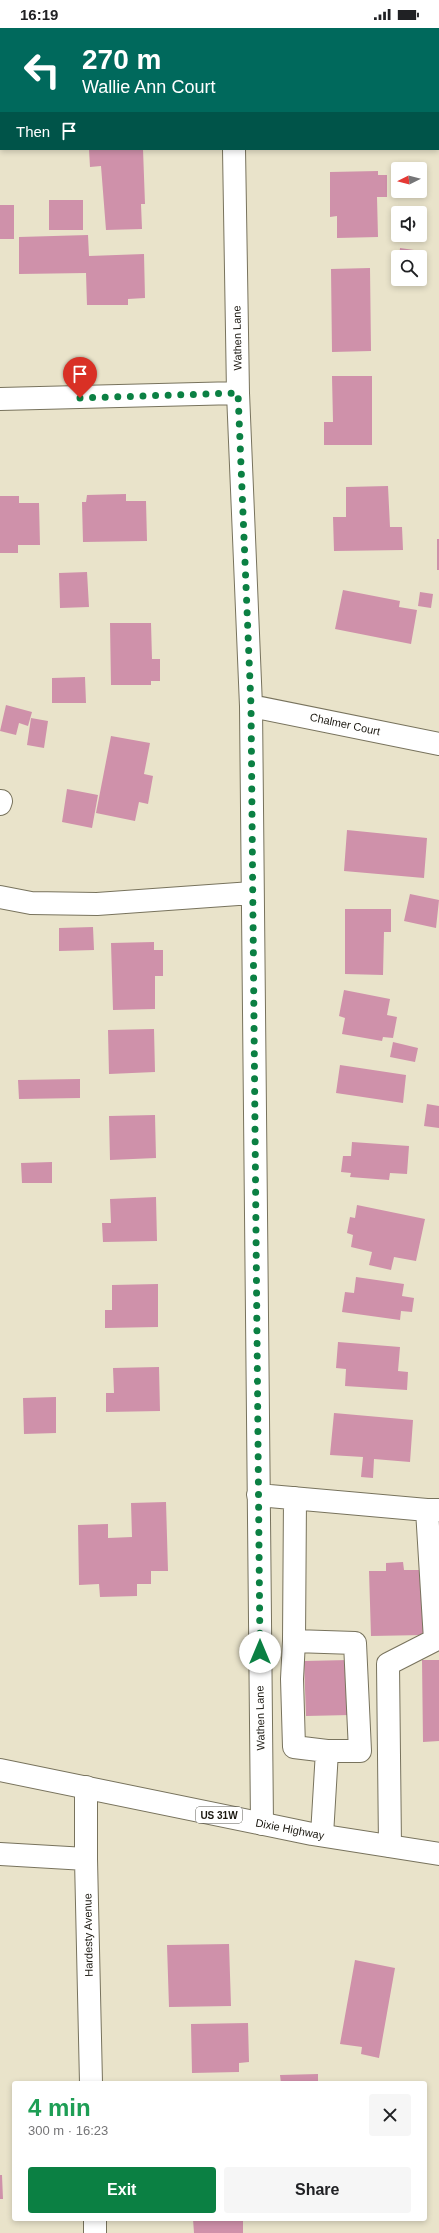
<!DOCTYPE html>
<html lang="en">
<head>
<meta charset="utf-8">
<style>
	body { margin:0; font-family:Arial,sans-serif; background:#f6f6f6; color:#202124; height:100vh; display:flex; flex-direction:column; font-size:15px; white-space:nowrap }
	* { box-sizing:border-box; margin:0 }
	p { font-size:13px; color:#757577 }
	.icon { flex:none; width:22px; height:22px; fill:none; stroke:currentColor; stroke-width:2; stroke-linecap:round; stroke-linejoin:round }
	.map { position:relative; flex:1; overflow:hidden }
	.panel { position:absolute; left:12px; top:2053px; width:415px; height:140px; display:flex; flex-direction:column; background:#fff; border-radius:4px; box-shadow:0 2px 6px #0003 }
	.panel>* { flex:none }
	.top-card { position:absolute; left:0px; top:0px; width:439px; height:122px; box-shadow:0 2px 6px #0003; background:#00695c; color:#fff; overflow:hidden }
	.needle { width:26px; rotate:264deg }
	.fabs { position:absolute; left:391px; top:134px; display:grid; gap:8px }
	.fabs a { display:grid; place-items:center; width:36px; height:36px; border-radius:4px; background:#fff; box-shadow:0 2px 6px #0003; font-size:20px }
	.pin { position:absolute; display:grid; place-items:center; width:34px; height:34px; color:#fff; margin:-41px -17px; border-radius:50% 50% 50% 0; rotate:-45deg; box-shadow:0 0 4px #0007 }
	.pin .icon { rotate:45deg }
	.me { position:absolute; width:44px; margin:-22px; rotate:0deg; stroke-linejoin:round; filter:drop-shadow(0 0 3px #0008) }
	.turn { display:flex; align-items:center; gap:14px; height:84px; padding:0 16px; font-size:18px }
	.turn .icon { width:52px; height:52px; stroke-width:2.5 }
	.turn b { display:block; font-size:28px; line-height:34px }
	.then { display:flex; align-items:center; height:38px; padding:0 16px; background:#0003; gap:8px; font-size:15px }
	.round { display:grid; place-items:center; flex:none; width:42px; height:42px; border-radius:4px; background:#f6f6f6 }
	.summary { display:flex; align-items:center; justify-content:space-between; height:68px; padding:0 16px }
	h1 { font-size:24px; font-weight:800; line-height:30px; color:#1e9e55 }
	.primary-button { display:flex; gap:8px; margin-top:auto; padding:8px 16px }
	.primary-button a { flex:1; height:46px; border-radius:4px; background:#0b8043; color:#fff; font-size:16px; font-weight:800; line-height:46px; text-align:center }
	.primary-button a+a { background:#f6f6f6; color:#202124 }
	.status { display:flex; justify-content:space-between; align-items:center; height:28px; padding:0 20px; background:#fff; direction:ltr }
	.status svg { height:11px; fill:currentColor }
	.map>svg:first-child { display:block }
</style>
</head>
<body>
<div class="status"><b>16:19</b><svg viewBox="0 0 49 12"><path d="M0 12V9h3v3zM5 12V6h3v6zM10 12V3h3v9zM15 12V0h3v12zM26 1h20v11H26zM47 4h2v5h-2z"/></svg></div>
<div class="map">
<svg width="439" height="2205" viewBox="0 0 439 2205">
	<rect width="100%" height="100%" fill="#e9e3ca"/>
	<path fill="#cf91aa" d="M 89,121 L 143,121 L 145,176 L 141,176 L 142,201 L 106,202 L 101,138 L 90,139 Z
		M 378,143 L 378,147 L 387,147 L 387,169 L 377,169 L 378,209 L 337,210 L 337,188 L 330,189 L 330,144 Z
		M 49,172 L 83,172 L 83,202 L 49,202 Z
		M 0,177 L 14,177 L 14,211 L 0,211 Z
		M 88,207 L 89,228 L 144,226 L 145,270 L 128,271 L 128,277 L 87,277 L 86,245 L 19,246 L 19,209 Z
		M 400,220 L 414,222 L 413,229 L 399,229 Z
		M 370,240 L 371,323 L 332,324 L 331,241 Z
		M 332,348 L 372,348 L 372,417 L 324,417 L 324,394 L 333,394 Z
		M 388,458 L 390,499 L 402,499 L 403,522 L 334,523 L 333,489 L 346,489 L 346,459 Z
		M 126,466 L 126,473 L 146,473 L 147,513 L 83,514 L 82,474 L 86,474 L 87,467 Z
		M 0,468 L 19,468 L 19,475 L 39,475 L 40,517 L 18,517 L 18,525 L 0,525 Z
		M 437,511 L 439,511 L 439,542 L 437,542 Z
		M 87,544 L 89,579 L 60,580 L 59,545 Z
		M 343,562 L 400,573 L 399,579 L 417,582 L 411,616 L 335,601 Z
		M 420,564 L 433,566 L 431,580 L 418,578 Z
		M 110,595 L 151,595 L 152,631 L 160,631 L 160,653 L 151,653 L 151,657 L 111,657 Z
		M 85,649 L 86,675 L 52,675 L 52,650 Z
		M 6,677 L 32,684 L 28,698 L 19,695 L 16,707 L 0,703 Z
		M 31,690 L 48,693 L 44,720 L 27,717 Z
		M 111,708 L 150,715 L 144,746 L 153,748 L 148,776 L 139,774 L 135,793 L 96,785 Z
		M 67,761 L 98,767 L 92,800 L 62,794 Z
		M 347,802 L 427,810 L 424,850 L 344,843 Z
		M 410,866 L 439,872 L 436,900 L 404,893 Z
		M 345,881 L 391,881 L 391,904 L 384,904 L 383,947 L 345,946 Z
		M 93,899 L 94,922 L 59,923 L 59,900 Z
		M 154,914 L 154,922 L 163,922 L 163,948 L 155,948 L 155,981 L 113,982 L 111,915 Z
		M 344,962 L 390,971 L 387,987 L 397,989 L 393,1010 L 383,1009 L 382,1013 L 342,1006 L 345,990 L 339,988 Z
		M 154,1001 L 155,1044 L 109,1046 L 108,1002 Z
		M 393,1014 L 418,1020 L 415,1034 L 390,1029 Z
		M 340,1037 L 406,1047 L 403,1075 L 336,1065 Z
		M 80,1051 L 80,1070 L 19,1071 L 18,1052 Z
		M 427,1076 L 439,1078 L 439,1100 L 424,1098 Z
		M 155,1087 L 156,1130 L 110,1132 L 109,1088 Z
		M 352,1114 L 409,1118 L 407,1146 L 390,1145 L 389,1152 L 350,1149 L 351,1145 L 341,1144 L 343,1128 L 351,1128 Z
		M 52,1134 L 52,1155 L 22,1155 L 21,1135 Z
		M 156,1169 L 157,1213 L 103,1214 L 102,1195 L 111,1195 L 110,1171 Z
		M 357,1177 L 425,1191 L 416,1233 L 394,1229 L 391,1242 L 369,1237 L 372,1224 L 351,1219 L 353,1207 L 347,1205 L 350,1189 L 355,1190 Z
		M 356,1249 L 404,1256 L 402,1268 L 414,1270 L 412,1284 L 401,1283 L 400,1292 L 342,1284 L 345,1264 L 354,1265 Z
		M 158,1256 L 158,1299 L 105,1300 L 105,1282 L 112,1282 L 112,1257 Z
		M 338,1314 L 400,1319 L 398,1343 L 408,1344 L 407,1362 L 345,1358 L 346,1341 L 336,1340 Z
		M 159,1339 L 160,1383 L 106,1384 L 106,1365 L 114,1365 L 113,1340 Z
		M 56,1369 L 56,1405 L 24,1406 L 23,1370 Z
		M 334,1385 L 413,1392 L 410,1434 L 374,1431 L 373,1450 L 361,1449 L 363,1429 L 330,1427 Z
		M 166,1474 L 168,1543 L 151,1543 L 151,1556 L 137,1556 L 137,1568 L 100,1569 L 99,1556 L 79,1557 L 78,1497 L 108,1496 L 108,1510 L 132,1509 L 131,1475 Z
		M 403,1534 L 404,1542 L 422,1542 L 424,1607 L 371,1608 L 369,1543 L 386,1543 L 386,1535 Z
		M 349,1632 L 350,1687 L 306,1688 L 304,1633 Z
		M 422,1632 L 439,1632 L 439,1713 L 423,1714 Z
		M 229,1916 L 231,1978 L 169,1979 L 167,1917 Z
		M 355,1932 L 395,1940 L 379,2030 L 361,2026 L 362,2019 L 340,2016 Z
		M 248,1995 L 249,2034 L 239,2035 L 239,2044 L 192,2045 L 191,1996 Z
		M 318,2046 L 318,2055 L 281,2055 L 280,2047 Z
		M 0,2147 L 2,2147 L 3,2171 L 0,2171 Z
		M 193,2191 L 243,2191 L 243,2205 L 194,2205 Z"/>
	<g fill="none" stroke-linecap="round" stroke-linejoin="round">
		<defs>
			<path id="minor" d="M 233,0 L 233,1
				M 234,121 L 238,365 L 251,678 L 262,1796
				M 0,371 L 238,365
				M 251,678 L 439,716
				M 0,776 L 1,773
				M 0,869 L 31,875 L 97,876 L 252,865
				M 258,1467 L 427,1482 L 439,1482
				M 294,1613 L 295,1470
				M 86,1759 L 86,1831 L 91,2055
				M 322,1807 L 327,1723 L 360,1723 L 355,1615 L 294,1613 L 292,1651 L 294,1719 L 327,1723
				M 390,1818 L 388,1636 L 435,1612 L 427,1482
				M 0,1826 L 86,1831
				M 95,2191 L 95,2205"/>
			<path id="major" d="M 0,1742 L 312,1806 L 439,1826"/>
		</defs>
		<use href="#minor" stroke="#78735d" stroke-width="24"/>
		<use href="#major" stroke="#78735d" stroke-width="24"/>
		<use href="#minor" stroke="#fff" stroke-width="22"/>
		<use href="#major" stroke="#fff" stroke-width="22"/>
	</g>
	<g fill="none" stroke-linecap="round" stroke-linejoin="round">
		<path stroke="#0b8043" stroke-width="7" stroke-dasharray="0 12.6" d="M 80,370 L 238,365 L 251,678 L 260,1624"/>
	</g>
	<g text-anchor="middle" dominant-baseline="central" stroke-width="3.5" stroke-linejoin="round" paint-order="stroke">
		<rect fill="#fff" stroke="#5f5d57" stroke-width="1" x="196" y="1779" width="46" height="16" rx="3"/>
		<g font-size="10" font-weight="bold" fill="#1a170f">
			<text x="219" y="1787">US 31W</text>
		</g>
		<g font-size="11" fill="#1a170f" stroke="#fff">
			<text transform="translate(237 310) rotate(-91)">Wathen Lane</text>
			<text transform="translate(345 696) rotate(12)">Chalmer Court</text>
			<text transform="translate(260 1690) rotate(-91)">Wathen Lane</text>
			<text transform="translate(290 1801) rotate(11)">Dixie Highway</text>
			<text transform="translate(88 1907) rotate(-91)">Hardesty Avenue</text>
		</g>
	</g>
</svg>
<div class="fabs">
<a><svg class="needle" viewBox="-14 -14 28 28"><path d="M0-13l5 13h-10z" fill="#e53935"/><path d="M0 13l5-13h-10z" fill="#757577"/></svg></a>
<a><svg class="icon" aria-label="sound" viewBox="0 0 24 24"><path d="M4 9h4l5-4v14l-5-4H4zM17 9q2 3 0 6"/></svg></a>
<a><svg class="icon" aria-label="search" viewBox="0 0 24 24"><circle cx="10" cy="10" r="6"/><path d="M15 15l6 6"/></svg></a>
</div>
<div class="pin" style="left:80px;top:370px;background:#d93025"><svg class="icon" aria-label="arrive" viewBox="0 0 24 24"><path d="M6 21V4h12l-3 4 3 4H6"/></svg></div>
<svg class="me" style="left:260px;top:1624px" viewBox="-20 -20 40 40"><circle r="19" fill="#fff"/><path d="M0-13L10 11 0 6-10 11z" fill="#0b8043"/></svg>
<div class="top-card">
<div class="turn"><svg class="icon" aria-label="left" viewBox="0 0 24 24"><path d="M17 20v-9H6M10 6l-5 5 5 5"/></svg><div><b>270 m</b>Wallie Ann Court</div></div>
<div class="then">Then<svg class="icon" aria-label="arrive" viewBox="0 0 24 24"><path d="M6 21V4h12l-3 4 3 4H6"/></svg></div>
</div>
<section class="panel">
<div class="summary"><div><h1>4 min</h1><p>300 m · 16:23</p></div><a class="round"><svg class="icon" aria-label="close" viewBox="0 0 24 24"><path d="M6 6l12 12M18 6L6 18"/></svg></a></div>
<div class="primary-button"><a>Exit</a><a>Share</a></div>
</section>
</div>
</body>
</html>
